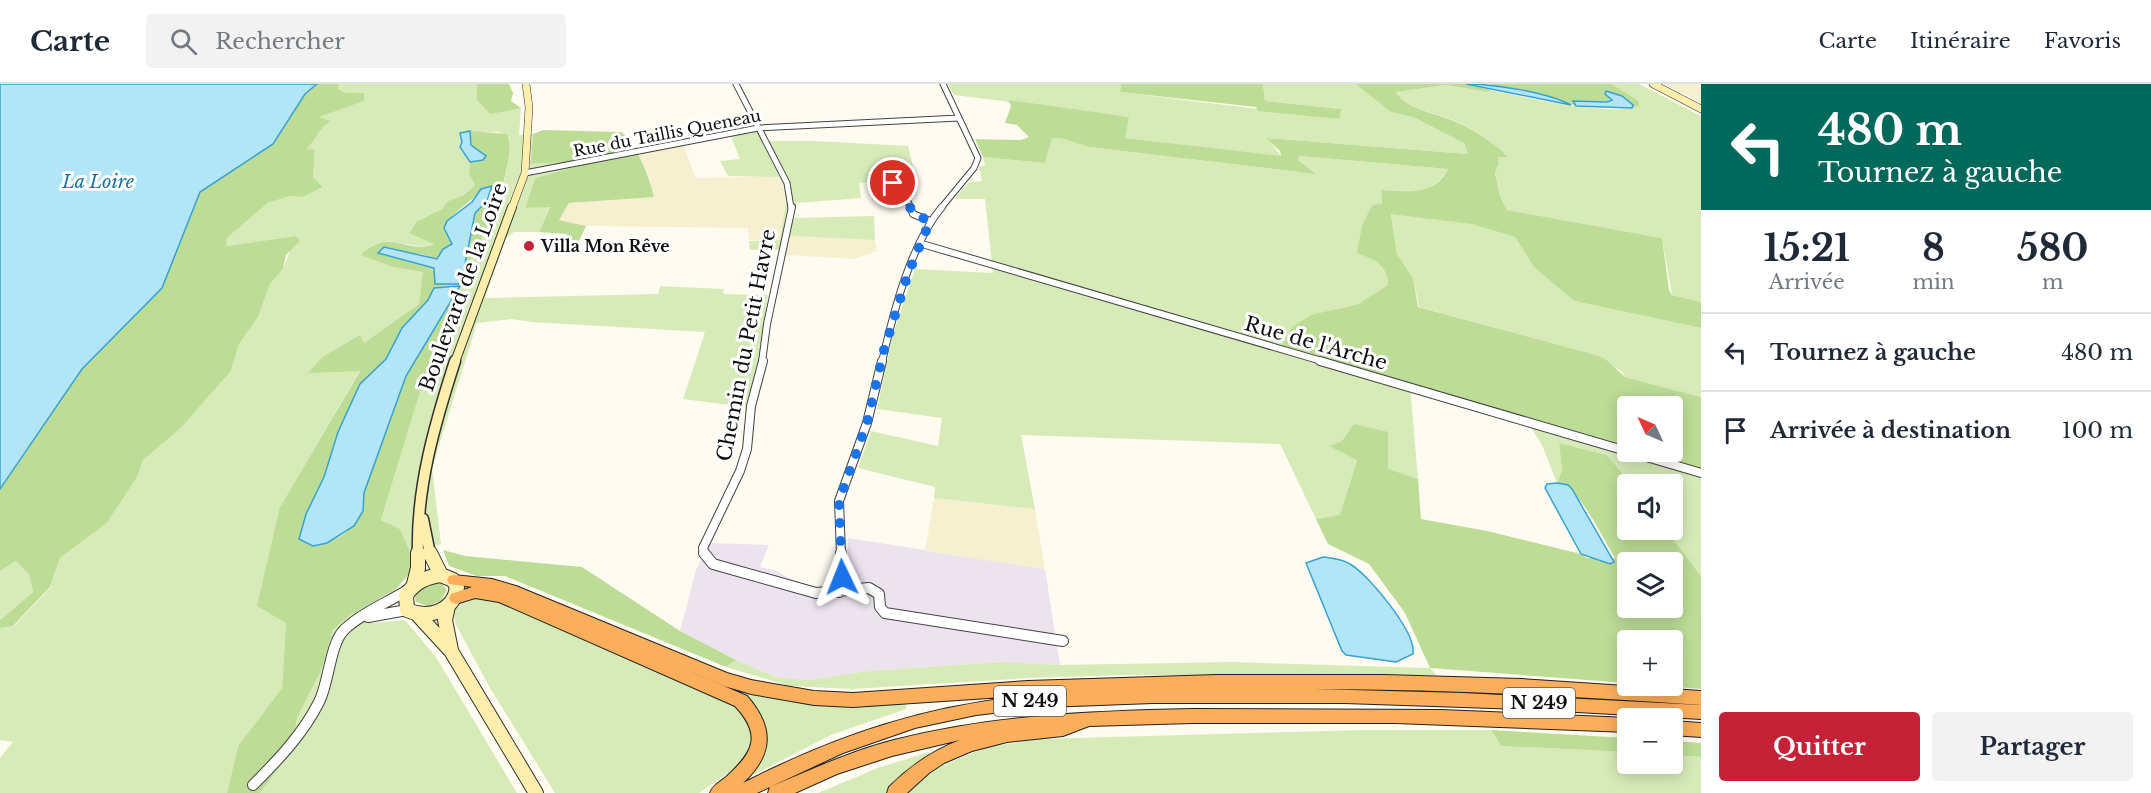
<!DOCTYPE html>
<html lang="fr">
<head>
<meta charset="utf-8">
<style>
	body { margin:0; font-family:"Libre Baskerville",serif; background:#f2f2f3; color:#1f2937; height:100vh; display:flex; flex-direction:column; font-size:22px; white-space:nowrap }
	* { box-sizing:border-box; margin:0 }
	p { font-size:20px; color:#747a83 }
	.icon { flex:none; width:33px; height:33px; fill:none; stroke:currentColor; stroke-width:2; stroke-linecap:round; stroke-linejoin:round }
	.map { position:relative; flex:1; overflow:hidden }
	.side { display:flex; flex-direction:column; background:#fff; width:450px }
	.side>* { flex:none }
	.hud { background:#00695c; color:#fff; overflow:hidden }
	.needle { width:39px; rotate:314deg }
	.fabs { position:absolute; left:1617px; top:312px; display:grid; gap:12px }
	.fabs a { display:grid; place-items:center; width:66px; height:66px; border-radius:6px; background:#fff; box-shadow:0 3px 15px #0003; font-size:30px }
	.pin { position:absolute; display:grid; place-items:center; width:51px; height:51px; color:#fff; margin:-26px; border:3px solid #fff; border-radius:50%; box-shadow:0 2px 6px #0007 }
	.me { position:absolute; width:66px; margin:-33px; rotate:358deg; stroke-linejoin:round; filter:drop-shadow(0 0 4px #0008) }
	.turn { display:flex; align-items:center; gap:21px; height:126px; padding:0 18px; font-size:27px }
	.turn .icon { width:78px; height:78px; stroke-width:2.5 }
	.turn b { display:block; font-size:42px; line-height:51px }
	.eta { display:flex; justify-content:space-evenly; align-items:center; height:102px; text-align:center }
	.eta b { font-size:36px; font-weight:700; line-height:42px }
	.primary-button { display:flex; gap:12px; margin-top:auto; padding:12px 18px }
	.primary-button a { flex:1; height:69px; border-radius:6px; background:#c52137; color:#fff; font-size:24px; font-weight:700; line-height:69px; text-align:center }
	.primary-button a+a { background:#f2f2f3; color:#1f2937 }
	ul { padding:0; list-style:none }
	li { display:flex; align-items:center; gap:18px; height:78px; padding:0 18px; border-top:2px solid #e0e1e3 }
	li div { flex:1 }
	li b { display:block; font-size:22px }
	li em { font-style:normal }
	header { display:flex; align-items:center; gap:36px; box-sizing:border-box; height:84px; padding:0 30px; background:#fff; border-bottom:2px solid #e0e1e3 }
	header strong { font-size:28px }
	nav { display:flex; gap:33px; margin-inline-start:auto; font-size:21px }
	.search { width:420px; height:54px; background:#f2f2f3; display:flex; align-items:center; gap:15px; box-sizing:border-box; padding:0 21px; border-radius:6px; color:#747a83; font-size:22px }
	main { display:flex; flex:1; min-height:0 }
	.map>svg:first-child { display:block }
</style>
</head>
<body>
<header>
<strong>Carte</strong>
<div class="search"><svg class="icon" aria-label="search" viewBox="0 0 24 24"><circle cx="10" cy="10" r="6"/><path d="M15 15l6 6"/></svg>Rechercher</div>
<nav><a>Carte</a><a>Itinéraire</a><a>Favoris</a></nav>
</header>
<main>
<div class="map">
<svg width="1701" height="709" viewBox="0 0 1701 709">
	<rect width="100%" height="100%" fill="#fffbf1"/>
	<path fill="#ece3ee" d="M 848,454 L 1045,485 L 1060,581 L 1004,578 L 868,587 L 807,596 L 776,593 L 736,576 L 680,547 L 696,486 L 710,459 L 769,461 L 760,483 L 774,486 L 805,502 L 827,506 L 848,495 Z"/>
	<path fill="#f6f0d0" d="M 1665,0 L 1701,0 L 1701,19 Z
		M 683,61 L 696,94 L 780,92 L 787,109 L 780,156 L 749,156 L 748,144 L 586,142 L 559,136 L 569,119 L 653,113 L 650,95 L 639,70 Z
		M 790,152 L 875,156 L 877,167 L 854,175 L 786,171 Z
		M 934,414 L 1035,425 L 1045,485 L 925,467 Z"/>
	<path fill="#d7ebb8" d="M 339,0 L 477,0 L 477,16 L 521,24 L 519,51 L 533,50 L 531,80 L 572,78 L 575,83 L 535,94 L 525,124 L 550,122 L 539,148 L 514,148 L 506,154 L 485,214 L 658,210 L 660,202 L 724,205 L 723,210 L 768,211 L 757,291 L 745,323 L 683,315 L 705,248 L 531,238 L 512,235 L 477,239 L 432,384 L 441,460 L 411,470 L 400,445 L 381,436 L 420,308 L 470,176 C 486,156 516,77 509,52 L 498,48 L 460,49 L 462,59 L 460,61 L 470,78 L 469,90 L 475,101 L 464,111 L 448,117 L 442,125 L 416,138 L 409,148 L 435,159 C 407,171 392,142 360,171 L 393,183 L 424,188 L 419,220 L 363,260 L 360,251 L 322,273 L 309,288 L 360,286 L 280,423 L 286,539 L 282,604 L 238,662 L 227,709 L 0,709 L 0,674 L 13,658 L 0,656 L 0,544 L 14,542 L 50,504 L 60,474 L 107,439 L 137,393 L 143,376 L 181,344 L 231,287 L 239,260 L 258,233 L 270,200 L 283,185 L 296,152 L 225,162 L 227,154 L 268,119 L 290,112 L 303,113 L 323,103 L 313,93 L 315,67 L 305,65 C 316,56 318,46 330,37 L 318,33 L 364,17 L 363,9 L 347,9 L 338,5 Z
		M 948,0 L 1121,0 L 1120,8 L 1340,35 L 1341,25 L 1265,17 L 1263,0 L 1355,0 L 1391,28 L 1413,33 L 1464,59 L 1468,70 L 1267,54 L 1282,73 L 1124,54 L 1129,33 L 954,11 Z
		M 1612,0 L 1639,0 L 1701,32 L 1701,218 L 1672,211 L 1662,154 L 1507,126 L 1500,112 L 1495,89 L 1499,80 L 1498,73 L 1507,73 C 1490,55 1471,43 1448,34 C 1425,26 1412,26 1394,8 L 1447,1 L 1488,8 L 1490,6 C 1525,13 1607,33 1639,22 Z
		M 750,46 L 758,48 L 764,57 L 815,57 L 908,62 L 916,95 L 859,99 L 861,114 L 797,119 L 793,134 L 874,132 L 875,156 L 790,152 L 786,166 L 750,166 L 749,157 L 780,156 L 787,109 L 780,93 L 728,92 L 720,77 L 740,75 L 730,50 Z
		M 1052,54 L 1064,55 L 1089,63 L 1290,87 L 1315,89 L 1298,76 L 1299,72 L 1448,85 C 1430,114 1411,107 1381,106 L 1382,121 L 1372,121 L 1362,141 L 1358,168 C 1375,176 1387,180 1388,201 L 1358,220 L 1336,225 L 1410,301 L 1418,395 L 1388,386 L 1342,357 L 1330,362 L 1357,375 L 1340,432 L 1316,435 L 1280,360 L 1021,351 L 1035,425 L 934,414 L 935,403 L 858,384 L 871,347 L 938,362 L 942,334 L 877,325 L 893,250 L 915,185 L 993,189 L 985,115 L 954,115 L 969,98 L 982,97 L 979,83 L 985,81 L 983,73 L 1045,79 Z
		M 1391,129 L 1471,140 L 1515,153 L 1535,183 L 1574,217 L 1701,244 L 1701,313 L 1625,293 L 1622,287 L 1585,268 L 1419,223 L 1413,194 L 1397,170 Z
		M 1525,334 L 1701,385 L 1701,492 L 1666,446 L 1672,446 L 1672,400 L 1631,400 L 1607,371 L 1559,359 L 1562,386 L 1557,399 L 1542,361 Z
		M 16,477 L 29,490 L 33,508 L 0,536 L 0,487 Z
		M 479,513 L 493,514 L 711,612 L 745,610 L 831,623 L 907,620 L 906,625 L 831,651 L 755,690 L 738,682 L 699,709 L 555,709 L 490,604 L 455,539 L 454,527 L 464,519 Z
		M 368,522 L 371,539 L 405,536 L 436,573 L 517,709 L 260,709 L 292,667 L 297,634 L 321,587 L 333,546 L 349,532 Z
		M 736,576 L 776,593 L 807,596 L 868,587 L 1004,578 L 1060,581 L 1231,578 L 1430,584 L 1436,591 L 1126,591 L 1029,594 L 853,605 L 789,602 L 726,583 Z
		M 1363,646 L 1491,646 L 1501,662 L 1627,668 L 1628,680 L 1672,680 L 1673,671 L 1701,673 L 1701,709 L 818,709 L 878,684 L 929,668 L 944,681 L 987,663 L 1040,655 Z"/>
	<path fill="#bddd97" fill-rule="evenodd" d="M 317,0 L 339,0 L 338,5 L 347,9 L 364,9 L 364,17 L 319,33 L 331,37 C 318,45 317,55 306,65 L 315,66 L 313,93 L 323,103 L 303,113 L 290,112 L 268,119 L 227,154 L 226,162 L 296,152 L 300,157 L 286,171 L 283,185 L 270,200 L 258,233 L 239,260 L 231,287 L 181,344 L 143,376 L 137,393 L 107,439 L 60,474 L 50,503 L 13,542 L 0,544 L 0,536 L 33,508 L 29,490 L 16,477 L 0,487 L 0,405 L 82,285 L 162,204 L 200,108 L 273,60 L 305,10 Z
		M 477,0 L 509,0 L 513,9 L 511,17 L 521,24 L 490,30 L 477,16 Z
		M 1121,0 L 1263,0 L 1265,17 L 1341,25 L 1340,35 L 1258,27 L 1256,23 L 1120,8 Z
		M 1355,0 L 1466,0 L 1490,6 L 1488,8 L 1447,1 L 1395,8 C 1410,26 1428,27 1449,35 C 1472,44 1491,56 1508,73 L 1498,73 L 1499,80 L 1495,89 L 1500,112 L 1507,126 L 1662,154 L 1669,206 L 1672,211 L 1701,218 L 1701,244 L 1574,217 L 1534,183 L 1515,153 L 1471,140 L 1391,130 L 1397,170 L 1413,194 L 1418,223 L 1585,268 L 1604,274 L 1625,293 L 1701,313 L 1701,385 L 1640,368 L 1672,368 L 1672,322 L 1628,322 L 1627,364 L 1281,263 L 1292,243 L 1311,231 L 1358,220 L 1388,201 C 1387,180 1375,176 1357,169 L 1362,141 L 1372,121 L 1382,120 L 1381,106 C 1407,107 1434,113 1448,85 L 1299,72 L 1298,76 L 1316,90 L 1089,63 L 1064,55 L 1052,54 L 1045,79 L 983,73 L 975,55 L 1021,56 L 1029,53 L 1017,41 L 1005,39 L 1011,22 L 1008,16 L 1129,33 L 1125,54 L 1281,72 L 1280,67 L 1266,54 L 1468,70 L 1464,59 L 1413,33 L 1391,28 Z
		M 1489,0 L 1612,0 L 1638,17 L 1639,22 L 1632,24 L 1611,14 L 1607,18 L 1574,17 L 1576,22 L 1555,14 Z
		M 543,46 L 622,48 C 639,67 648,88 654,113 L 569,119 L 559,136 L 586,142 L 579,157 L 566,157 L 567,150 L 539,148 L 550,123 L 525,124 L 535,94 L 574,83 L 571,78 L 531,80 L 533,50 Z
		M 470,47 L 507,50 C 520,68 484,158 470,176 L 420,308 L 381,436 L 400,445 L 411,470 L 410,489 L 396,505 L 349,532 L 333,546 L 321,587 L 297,634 L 292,667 L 260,709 L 227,709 L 238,662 L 282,604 L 286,539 L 257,522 L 280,423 L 360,287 L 308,289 L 322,273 L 360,251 L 364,259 L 419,220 L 423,188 L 393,183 L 360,171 C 392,142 406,171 434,160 L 409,149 L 416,138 L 442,125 L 448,117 L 464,111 L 475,101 L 469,90 L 470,78 L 474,78 ZM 492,102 L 487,117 L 475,129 L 467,173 L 435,188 L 432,183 L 380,170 L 421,170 L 437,175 L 443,165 L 452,160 L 444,144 C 450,128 471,120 481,105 ZM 459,202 L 406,292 L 364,409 C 362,441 345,456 313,461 L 309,458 L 306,430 L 324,393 L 338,348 L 360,300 L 386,275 L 402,244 L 428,216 L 434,204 Z
		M 1354,340 L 1388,348 L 1388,385 L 1418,395 L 1421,435 L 1487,447 L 1581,470 L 1587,474 L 1615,474 C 1603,455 1579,402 1557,399 L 1562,386 L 1559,359 L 1607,371 L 1631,400 L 1628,400 L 1628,446 L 1666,446 L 1701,492 L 1701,605 L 1662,602 L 1672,602 L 1672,556 L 1628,556 L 1627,599 L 1430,584 L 1405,529 L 1369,480 L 1328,460 L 1316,435 L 1340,431 L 1357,376 L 1329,362 L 1342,357 ZM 1628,478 L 1672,478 L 1672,524 L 1628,524 Z
		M 443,466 L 465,472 L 582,483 L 680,547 L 736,576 L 726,583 L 505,492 L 477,492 L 449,482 Z
		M 435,498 L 441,499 L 447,506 L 441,517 L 427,522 L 416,518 C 412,505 425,501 435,498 Z
		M 1491,646 L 1627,654 L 1627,668 L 1501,662 Z
		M 1672,657 L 1701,659 L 1701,673 L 1673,671 Z"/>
	<path fill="#b3e5f8" stroke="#37a2d2" stroke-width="1.5" d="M 0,0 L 317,0 L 305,10 L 273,60 L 200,108 L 162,204 L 82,285 L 0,405 Z
		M 1466,0 C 1492,0 1548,8 1571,21 Z
		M 1606,7 L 1622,12 L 1633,21 L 1632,24 L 1576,22 L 1573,17 L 1607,18 L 1612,16 L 1605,10 Z
		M 470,47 L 471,61 L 486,72 L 483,76 L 470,78 L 460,63 L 462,58 L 460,49 Z
		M 492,102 L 487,117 L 475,129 L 461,200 L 435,200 L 434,184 L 378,169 L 384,163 L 437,175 L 443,165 L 452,160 L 444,144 L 447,137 L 472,118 L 481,105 Z
		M 460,202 L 406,292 L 364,409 L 363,427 L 354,442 L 327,459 L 313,462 L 299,455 L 306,430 L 324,393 L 338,348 L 360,300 L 386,275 L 402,244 L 428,216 L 434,204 Z
		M 1557,399 L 1568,401 L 1572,405 L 1614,478 L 1610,480 L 1581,470 L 1545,404 L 1547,400 Z
		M 1323,473 C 1332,474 1342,475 1350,480 C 1368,490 1417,549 1413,570 L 1396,578 L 1346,571 L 1342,567 L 1306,479 Z"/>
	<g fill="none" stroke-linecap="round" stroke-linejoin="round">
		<defs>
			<path id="minor-far3" d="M 736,0 L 787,99 L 791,124
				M 525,89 L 758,44 L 959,34
				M 893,99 L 903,107 L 911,124
				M 941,124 L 974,84 L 978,74 L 943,0"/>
			<path id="minor-far2" d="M 910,123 L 913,130 L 930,137
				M 922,160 L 1325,278
				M 762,278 L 767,240 L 792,123
				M 882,278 C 893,230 910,161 942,123"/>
			<path id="minor-far1" d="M 1320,277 L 1701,389
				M 704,470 L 703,464 L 740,387 L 747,365 L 751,322 L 763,277
				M 841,470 L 839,417 L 867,339 L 882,277"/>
			<path id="minor" d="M 704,469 L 713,480 L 816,509 L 869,504 L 879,510 L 880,523 L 885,529 L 1063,557
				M 839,508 L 842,493 L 841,469
				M 368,533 L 407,526
				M 253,701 C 278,676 303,650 319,618 C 329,599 330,558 345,545 C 362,529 388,518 408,506"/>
			<path id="secondary-far3" d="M 1653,0 L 1701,25
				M 512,124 L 525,89 L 529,23 L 526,0"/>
			<path id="secondary-far2" d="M 455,278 L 512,123"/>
			<path id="secondary-far1" d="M 423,435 L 430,470
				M 418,470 C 416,404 435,339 455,277"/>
			<path id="secondary" d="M 430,469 L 441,491
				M 441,491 L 453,496 L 457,503 C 454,528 428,535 407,526 L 406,511 C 415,498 426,493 441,491 Z
				M 414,500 L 418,484 L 418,469
				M 448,522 L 445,536 L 451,566
				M 418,531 L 451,567 L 536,709"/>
			<path id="trunk" d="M 454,491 L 492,495 L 516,502 L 727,589 L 751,596 L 814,607 L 853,609 L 1028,597 L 1216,591 L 1384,591 L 1522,595 L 1701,607 L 1701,621 C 1572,612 1443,605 1313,605 L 1463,609 L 1701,621 L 1701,635 L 1522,625 L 1344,619 L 1153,619 L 1046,623 L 976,631 L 915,644 L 843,669 L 757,709 L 710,709 C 713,701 720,698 726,693 C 754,668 762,651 735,622 L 499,518 L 475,514 L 456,520 L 451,518 L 449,514 L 451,510 L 472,503 L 449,500 L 447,496 L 449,492 ZM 645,568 L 724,602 L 751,610 L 814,621 L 853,623 L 1034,611 C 927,621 839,650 743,699 C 774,670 774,643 747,612 Z
				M 1193,625 L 1441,626 L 1630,634 L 1628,634 L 1628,648 L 1395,639 L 1193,639 L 1089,642 L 1063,652 L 1007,658 L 972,667 L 944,679 L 929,689 L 907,709 L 887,709 L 889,703 C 910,682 932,667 960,656 L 892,672 L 837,690 L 795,709 L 768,709 L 770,703 C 810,686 851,667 894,656 C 992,631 1092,627 1193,625 Z
				M 1672,637 L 1701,639 L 1701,653 L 1672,651 Z"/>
		</defs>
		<use href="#minor-far3" stroke="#424242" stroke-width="7"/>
		<use href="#minor-far2" stroke="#424242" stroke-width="8"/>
		<use href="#minor-far1" stroke="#424242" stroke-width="10"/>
		<use href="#minor" stroke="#424242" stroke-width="12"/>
		<use href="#secondary-far3" stroke="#313131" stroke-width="8"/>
		<use href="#secondary-far2" stroke="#313131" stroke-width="10"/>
		<use href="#secondary-far1" stroke="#313131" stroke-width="13"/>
		<use href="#secondary" stroke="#313131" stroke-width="16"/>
		<use href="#trunk" stroke="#202020" stroke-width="2"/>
		<use href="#minor-far3" stroke="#fff" stroke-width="5"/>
		<use href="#minor-far2" stroke="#fff" stroke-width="6"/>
		<use href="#minor-far1" stroke="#fff" stroke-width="8"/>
		<use href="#minor" stroke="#fff" stroke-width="10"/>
		<use href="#secondary-far3" stroke="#ffeeac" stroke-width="7"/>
		<use href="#secondary-far2" stroke="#ffeeac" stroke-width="8"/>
		<use href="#secondary-far1" stroke="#ffeeac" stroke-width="10"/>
		<use href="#secondary" stroke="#ffeeac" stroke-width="14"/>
		<use href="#trunk" fill="#fbae5c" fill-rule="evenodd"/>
	</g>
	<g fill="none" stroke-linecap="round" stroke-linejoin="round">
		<path stroke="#1a73e8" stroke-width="10" stroke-dasharray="0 18" d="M 842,493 L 839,417 L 867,339 L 884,266 L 908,190 L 930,137 L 913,130 L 903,107 L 893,99"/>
	</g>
	<circle fill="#c52137" stroke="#fff" stroke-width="2" cx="529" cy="162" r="6"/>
	<g text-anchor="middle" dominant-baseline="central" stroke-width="6" stroke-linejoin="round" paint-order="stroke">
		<g font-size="16" fill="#0f0f0f" stroke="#fff">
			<text transform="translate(667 49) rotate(-11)">Rue du Taillis Queneau</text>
		</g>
		<g font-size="16" font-weight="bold" fill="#0f0f0f" stroke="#fff" text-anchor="start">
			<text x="541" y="162">Villa Mon Rêve</text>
		</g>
		<g font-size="18" font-style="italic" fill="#1273a6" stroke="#fff">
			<text x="98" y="98">La Loire</text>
		</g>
		<g fill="#fff" stroke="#575757" stroke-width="1.5">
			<rect x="994" y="602" width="72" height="30" rx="4.5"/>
			<rect x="1503" y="604" width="72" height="30" rx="4.5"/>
		</g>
		<g font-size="18" font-weight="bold" fill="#0f0f0f">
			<text x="1030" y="617">N 249</text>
			<text x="1539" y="619">N 249</text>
		</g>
		<g font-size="20" fill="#0f0f0f" stroke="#fff">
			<text transform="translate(463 203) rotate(-70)">Boulevard de la Loire</text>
			<text transform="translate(1316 259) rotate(16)">Rue de l'Arche</text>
			<text transform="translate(746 261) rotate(-79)">Chemin du Petit Havre</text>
		</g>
	</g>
</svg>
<div class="fabs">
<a><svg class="needle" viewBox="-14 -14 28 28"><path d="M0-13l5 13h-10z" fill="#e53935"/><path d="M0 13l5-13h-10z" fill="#747a83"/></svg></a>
<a><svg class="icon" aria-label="sound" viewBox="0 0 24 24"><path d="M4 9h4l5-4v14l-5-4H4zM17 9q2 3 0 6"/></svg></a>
<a><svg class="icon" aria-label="layers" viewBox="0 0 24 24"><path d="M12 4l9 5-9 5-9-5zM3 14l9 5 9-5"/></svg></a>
<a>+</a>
<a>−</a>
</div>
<div class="pin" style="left:893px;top:99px;background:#d93025"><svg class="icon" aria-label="arrive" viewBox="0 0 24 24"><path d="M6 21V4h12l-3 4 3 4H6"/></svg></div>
<svg class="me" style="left:842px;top:493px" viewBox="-20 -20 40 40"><path d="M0-17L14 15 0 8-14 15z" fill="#1a73e8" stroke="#fff" stroke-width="4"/></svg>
</div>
<section class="side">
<div class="hud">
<div class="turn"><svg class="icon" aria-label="left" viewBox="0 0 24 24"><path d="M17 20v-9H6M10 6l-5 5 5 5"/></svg><div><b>480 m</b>Tournez à gauche</div></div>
</div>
<div class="eta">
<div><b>15:21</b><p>Arrivée</p></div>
<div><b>8</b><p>min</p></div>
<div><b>580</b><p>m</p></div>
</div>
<ul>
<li><svg class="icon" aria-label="left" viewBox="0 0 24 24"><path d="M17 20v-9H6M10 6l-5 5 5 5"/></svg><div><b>Tournez à gauche</b></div><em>480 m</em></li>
<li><svg class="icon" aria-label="arrive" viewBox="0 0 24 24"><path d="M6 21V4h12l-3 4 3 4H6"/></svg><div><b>Arrivée à destination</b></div><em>100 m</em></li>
</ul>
<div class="primary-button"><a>Quitter</a><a>Partager</a></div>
</section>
</main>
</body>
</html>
